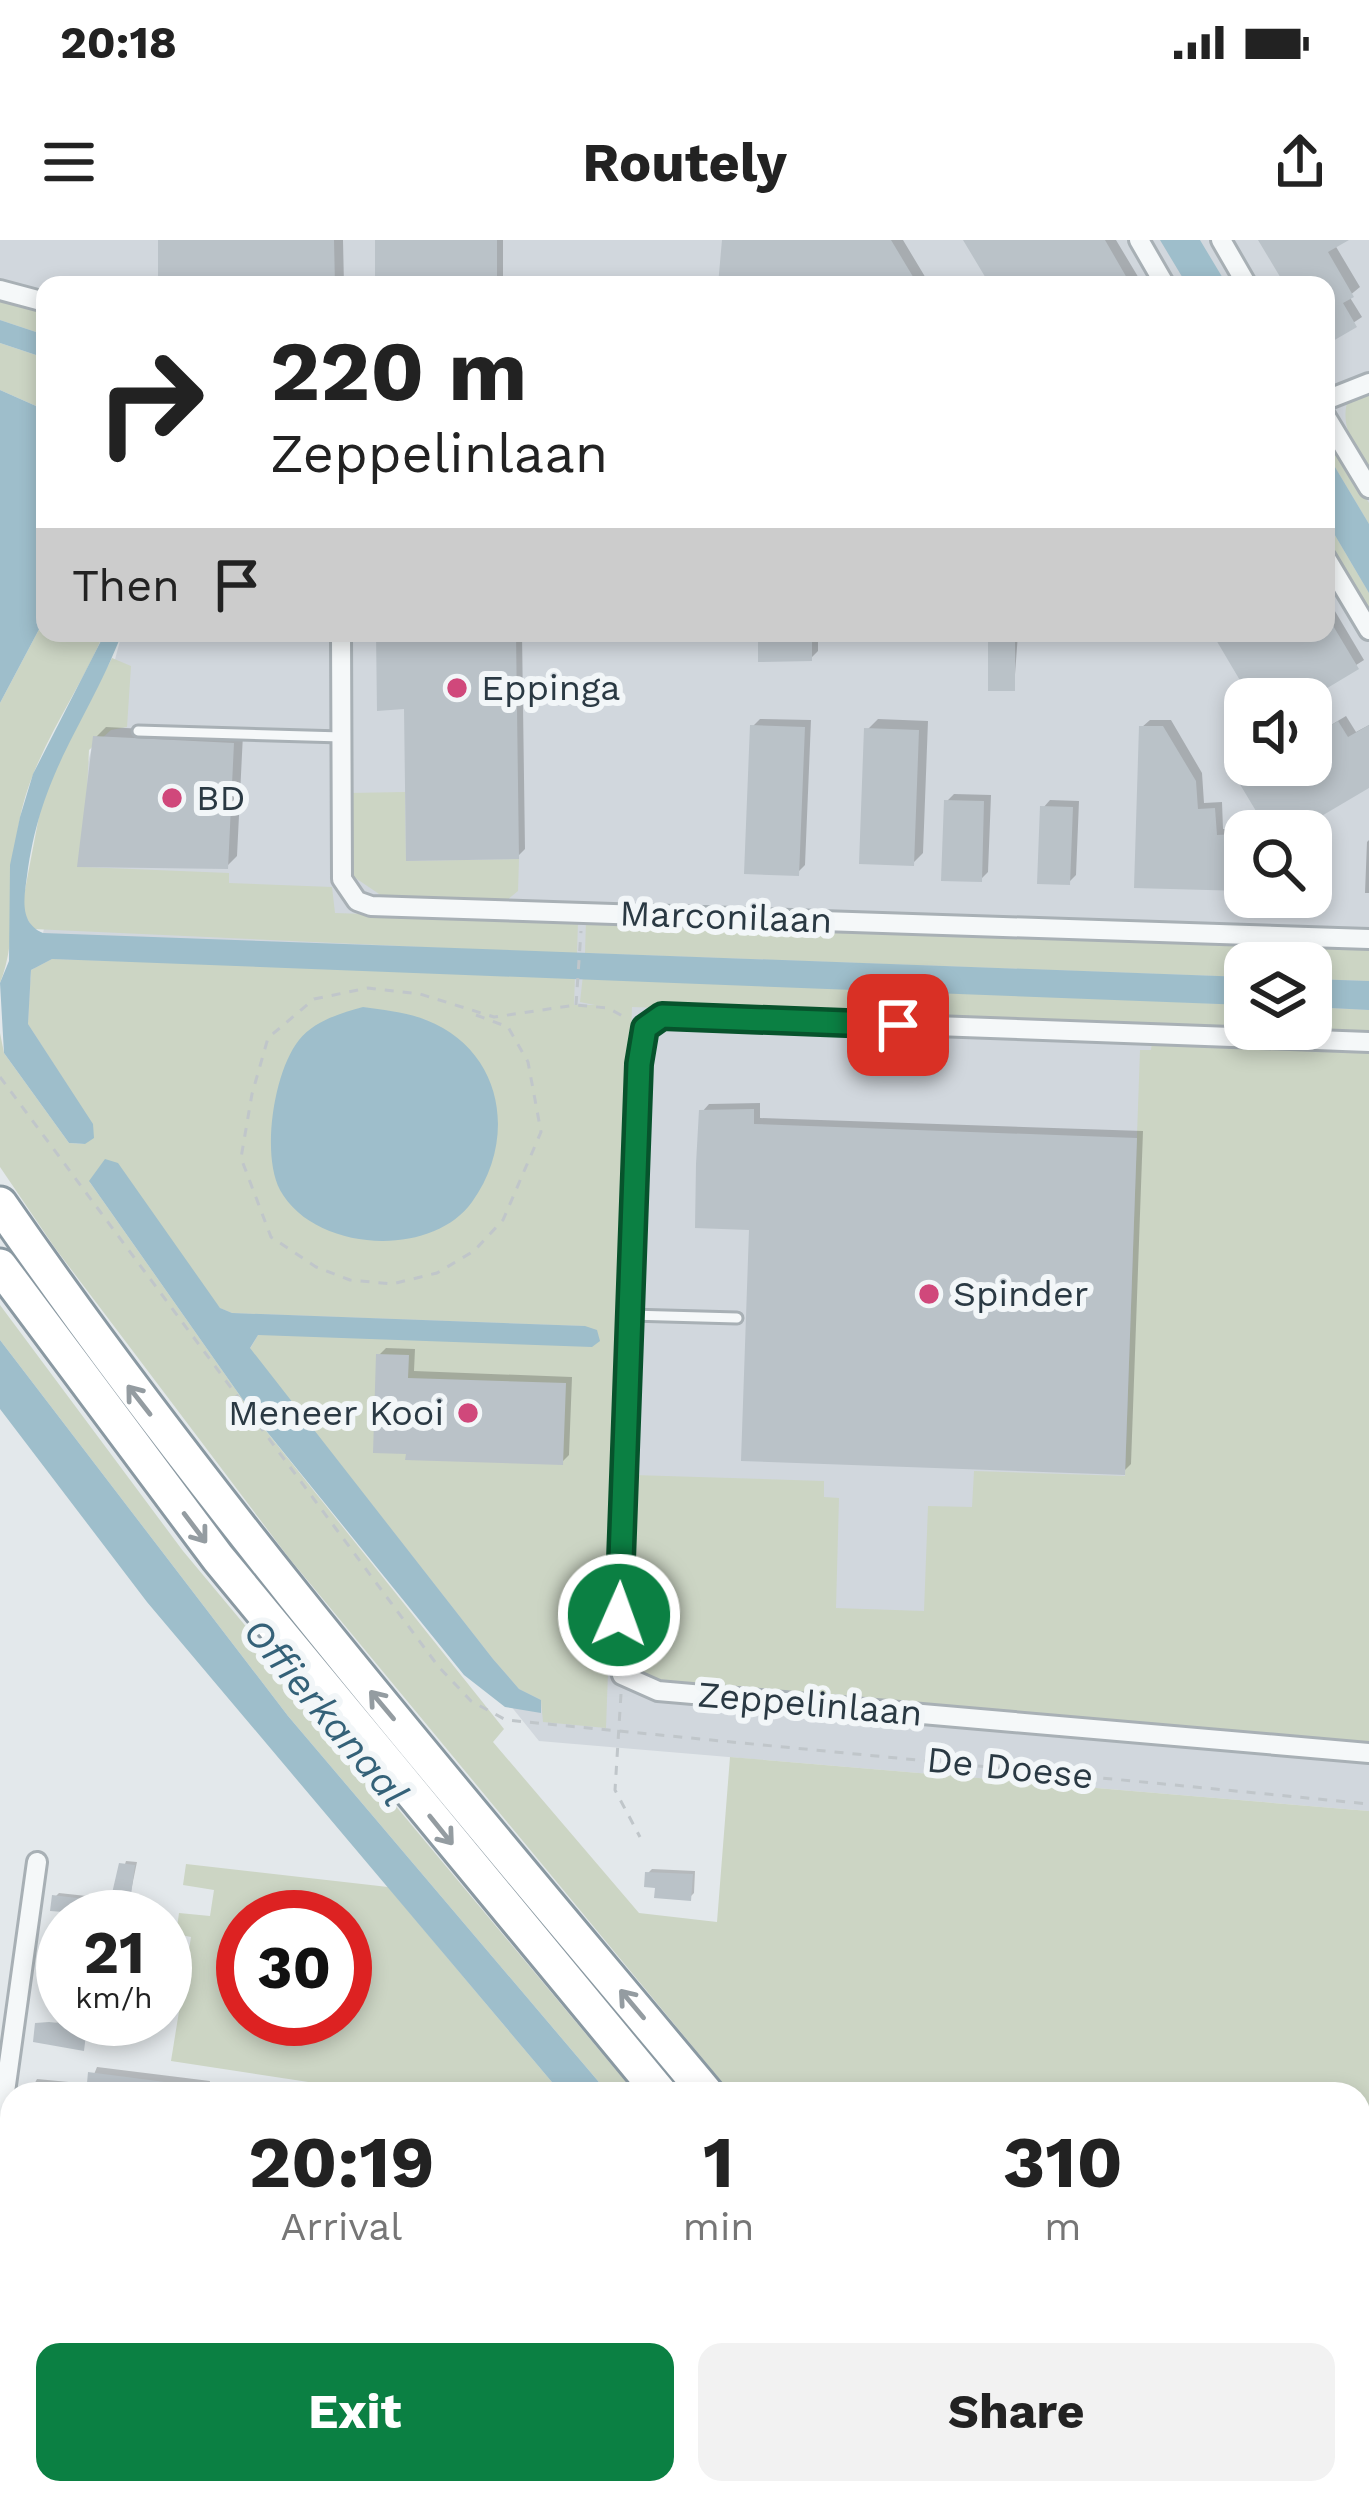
<!DOCTYPE html>
<html lang="en">
<head>
<meta charset="utf-8">
<style>
	body { margin:0; font-family:"Work Sans",sans-serif; background:#f2f2f2; color:#222; height:100vh; display:flex; flex-direction:column; font-size:45px; white-space:nowrap }
	* { box-sizing:border-box; margin:0 }
	p { font-size:39px; color:#767676 }
	.icon { flex:none; width:66px; height:66px; fill:none; stroke:currentColor; stroke-width:2; stroke-linecap:round; stroke-linejoin:round }
	.map { position:relative; flex:1; overflow:hidden }
	.drawer { position:absolute; left:0px; top:1842px; width:1371px; height:423px; display:flex; flex-direction:column; background:#fff; border-radius:36px 36px 0 0; box-shadow:0 6px 18px #0003 }
	.drawer>* { flex:none }
	.top-card { position:absolute; left:36px; top:36px; width:1299px; height:366px; border-radius:24px; box-shadow:0 6px 18px #0003; background:#fff; color:#222; overflow:hidden }
	.fabs { position:absolute; left:1224px; top:438px; display:grid; gap:24px }
	.fabs a { display:grid; place-items:center; width:108px; height:108px; border-radius:24px; background:#fff; box-shadow:0 6px 18px #0003; font-size:60px }
	.speed { position:absolute; left:36px; top:1650px; display:flex; gap:24px; font-size:60px; font-weight:700; text-align:center }
	.speed>* { display:grid; place-content:center; width:156px; height:156px; border-radius:50%; background:#fff; box-shadow:0 6px 18px #0003; line-height:1 }
	.speed small { font-size:30px; font-weight:400 }
	.speed .limit { border:18px solid #d22; background:#fff; color:#111 }
	.pin { position:absolute; display:grid; place-items:center; width:102px; height:102px; color:#fff; margin:-51px; border-radius:24px; box-shadow:0 6px 18px #0006 }
	.me { position:absolute; width:132px; margin:-66px; rotate:2deg; stroke-linejoin:round; filter:drop-shadow(0 0 9px #0008) }
	.turn { display:flex; align-items:center; gap:42px; height:252px; padding:0 36px; font-size:54px }
	.turn .icon { width:156px; height:156px; stroke-width:2.5 }
	.turn b { display:block; font-size:84px; line-height:102px }
	.then { display:flex; align-items:center; height:114px; padding:0 36px; background:#0003; gap:24px; font-size:45px }
	.eta { display:flex; justify-content:space-evenly; align-items:center; height:204px; text-align:center }
	.eta b { font-size:72px; font-weight:700; line-height:84px }
	.action { display:flex; gap:24px; margin-top:auto; padding:24px 36px }
	.action a { flex:1; height:138px; border-radius:24px; background:#0b8043; color:#fff; font-size:48px; font-weight:700; line-height:138px; text-align:center }
	.action a+a { background:#f2f2f2; color:#222 }
	.status { display:flex; justify-content:space-between; align-items:center; height:84px; padding:0 60px; background:#fff; direction:ltr }
	.status svg { height:33px; fill:currentColor }
	header { display:flex; justify-content:space-between; align-items:center; height:156px; padding:0 36px; background:#fff; font-size:54px; font-weight:700 }
	.map>svg:first-child { display:block }
</style>
</head>
<body>
<div class="status"><b>20:18</b><svg viewBox="0 0 49 12"><path d="M0 12V9h3v3zM5 12V6h3v6zM10 12V3h3v9zM15 12V0h3v12zM26 1h20v11H26zM47 4h2v5h-2z"/></svg></div>
<header><svg class="icon" aria-label="menu" viewBox="0 0 24 24"><path d="M4 6h16M4 12h16M4 18h16"/></svg>Routely<svg class="icon" aria-label="share" viewBox="0 0 24 24"><path d="M12 15V3M7 8l5-5 5 5M5 13v7h14v-7"/></svg></header>
<div class="map">
<svg width="1369" height="2263" viewBox="0 0 1369 2263">
	<rect width="100%" height="100%" fill="#e3e8eb"/>
	<path fill="#d1d7dd" fill-rule="evenodd" d="M 0,0 L 1369,0 L 1369,1571 L 539,1501 L 233,1120 L 15,799 L 122,393 L 1326,393 L 1326,45 L 45,45 L 45,95 L 0,80 ZM 1245,459 L 1311,459 L 1311,525 L 1245,525 ZM 1245,591 L 1311,591 L 1311,657 L 1245,657 ZM 1245,723 L 1311,723 L 1311,789 L 1245,789 Z"/>
	<path fill="#ccd5c4" fill-rule="evenodd" d="M 0,57 L 45,70 L 45,95 L 0,80 Z
		M 0,103 L 45,118 L 45,170 L 0,150 Z
		M 1369,149 L 1369,232 C 1356,208 1339,188 1348,159 Z
		M 1326,194 L 1369,263 L 1369,284 L 1326,212 Z
		M 1326,280 L 1369,353 L 1369,373 L 1326,300 Z
		M 45,378 L 45,393 L 104,393 C 78,455 33,512 20,578 C 9,631 19,697 0,743 L 0,463 Z
		M 112,418 L 131,426 L 127,487 L 111,490 L 89,510 L 83,627 L 229,633 L 229,643 L 332,647 L 335,673 L 578,681 L 577,714 L 33,689 L 24,673 L 24,655 L 44,550 Z
		M 405,552 L 406,621 L 519,619 L 518,651 L 506,661 L 382,656 L 354,637 L 349,553 Z
		M 586,681 L 1369,709 L 1369,741 L 1311,739 L 1311,723 L 1245,723 L 1245,737 L 585,713 Z
		M 52,719 L 575,735 L 574,765 L 595,765 L 580,762 L 583,735 L 1245,765 L 1245,788 L 632,767 L 606,1488 L 543,1482 L 541,1460 L 519,1449 L 493,1419 L 250,1109 L 258,1095 L 585,1086 L 232,1073 L 220,1068 L 89,941 L 255,1177 L 504,1489 L 493,1502 L 639,1673 L 717,1682 L 730,1517 L 1369,1571 L 1369,1949 L 1359,1948 L 1359,1854 L 732,1854 L 289,1318 L 55,1008 L 0,927 L 0,793 L 4,813 L 69,903 L 85,904 L 92,884 L 28,784 L 31,730 ZM 363,767 L 427,780 L 280,949 L 272,918 L 275,871 Z
		M 1311,767 L 1369,770 L 1369,792 L 1278,789 L 1311,789 Z
		M 1152,802 L 1369,809 L 1369,1507 L 659,1441 L 642,1436 L 626,1419 L 633,1235 L 824,1241 L 824,1257 L 839,1258 L 836,1368 L 924,1371 L 928,1266 L 972,1267 L 974,1231 L 1125,1236 L 1140,810 L 1151,810 Z
		M 0,1065 L 183,1311 L 636,1854 L 609,1854 L 288,1476 L 0,1100 Z
		M 186,1624 L 388,1647 L 562,1854 L 328,1854 L 328,1845 L 171,1821 L 191,1697 L 176,1694 L 179,1673 L 210,1676 L 214,1650 L 183,1645 ZM 243,1677 L 345,1677 L 345,1779 L 243,1779 Z
		M 12,1901 L 12,2253 L 264,2253 L 263,2263 L 0,2263 L 0,1988 Z
		M 1369,1989 L 1369,2263 L 1077,2263 L 1068,2253 L 1359,2253 L 1359,2061 Z
		M 488,2253 L 898,2253 L 906,2263 L 549,2263 Z"/>
	<path fill="#9ebecb" d="M 1160,0 L 1200,0 L 1227,45 L 1187,45 Z
		M 0,80 L 45,95 L 45,118 L 0,103 Z
		M 0,150 L 45,170 L 45,378 L 0,463 Z
		M 1326,212 L 1369,284 L 1369,353 L 1326,280 Z
		M 105,393 L 122,393 C 86,486 41,529 27,636 C 24,658 19,683 43,693 L 1245,737 L 1245,765 L 52,719 L 31,730 L 28,784 L 93,884 L 94,898 L 85,904 L 69,903 L 4,813 L 0,743 L 9,721 L 10,625 L 20,577 L 33,534 Z
		M 1311,739 L 1369,741 L 1369,770 L 1311,767 Z
		M 363,767 C 384,770 406,772 426,780 C 503,810 518,898 472,962 C 431,1019 314,1012 280,950 C 261,914 274,831 299,800 C 314,781 341,773 363,767 Z
		M 105,919 L 118,923 L 220,1068 L 232,1073 L 585,1086 L 597,1090 L 600,1101 L 592,1107 L 258,1095 L 250,1108 L 493,1419 L 519,1449 L 541,1460 L 541,1473 L 505,1467 L 464,1435 L 255,1177 L 89,941 Z
		M 0,1100 L 288,1476 L 609,1854 L 562,1854 L 147,1362 L 0,1169 Z"/>
	<path fill="#0003" d="M 161,0 L 343,0 L 344,45 L 161,45 Z
		M 378,0 L 503,0 L 503,45 L 378,45 Z
		M 723,0 L 903,0 L 930,45 L 722,45 Z
		M 967,0 L 1116,0 L 1143,45 L 980,45 L 990,39 Z
		M 1260,0 L 1341,0 L 1335,5 L 1360,47 L 1349,56 L 1362,77 L 1326,101 L 1326,45 L 1287,45 Z
		M 1326,356 L 1364,420 L 1303,459 L 1254,459 L 1220,393 L 1326,393 Z
		M 379,393 L 522,393 L 525,609 L 518,616 L 407,465 Z
		M 574,393 L 725,393 L 718,400 L 574,398 Z
		M 761,393 L 818,393 L 818,411 L 811,418 Z
		M 995,394 L 1018,394 L 1014,448 L 991,398 Z
		M 1346,476 L 1356,492 L 1369,485 L 1369,545 L 1315,577 L 1320,586 L 1311,594 L 1271,591 L 1242,541 L 1264,525 L 1311,525 L 1311,497 Z
		M 760,479 L 811,480 L 805,625 L 798,632 L 753,486 Z
		M 878,479 L 928,481 L 923,613 L 913,623 L 867,490 Z
		M 1150,480 L 1171,480 L 1202,533 L 1204,563 L 1222,562 L 1223,589 L 1241,588 L 1243,648 L 1142,487 Z
		M 106,487 L 243,494 L 237,616 L 227,626 L 96,497 Z
		M 954,554 L 991,555 L 988,632 L 981,639 L 947,561 Z
		M 1050,560 L 1079,561 L 1076,635 L 1069,642 L 1043,568 Z
		M 1369,600 L 1369,653 L 1365,653 L 1367,602 Z
		M 760,863 L 760,878 L 1143,891 L 1131,1224 L 1123,1232 L 752,987 L 702,872 L 709,864 Z
		M 386,1108 L 415,1109 L 414,1131 L 572,1137 L 569,1215 L 562,1222 L 409,1211 L 379,1115 Z
		M 126,1621 L 137,1622 L 126,1675 L 68,1677 L 55,1657 L 59,1653 L 114,1659 Z
		M 652,1629 L 695,1631 L 694,1653 L 689,1658 L 658,1645 L 648,1633 Z
		M 88,1779 L 124,1779 L 119,1787 L 90,1784 L 83,1808 L 38,1785 Z
		M 97,1827 L 210,1841 L 208,1854 L 29,1854 L 37,1839 L 90,1844 Z
		M 485,2253 L 504,2255 L 503,2263 L 481,2263 Z"/>
	<path fill="#bac2c8" d="M 158,0 L 334,0 L 335,45 L 158,45 Z
		M 375,0 L 497,0 L 497,45 L 375,45 Z
		M 722,0 L 891,0 L 918,45 L 718,45 Z
		M 963,0 L 1105,0 L 1131,45 L 990,45 Z
		M 1258,0 L 1349,0 L 1328,12 L 1354,57 L 1343,63 L 1357,87 L 1326,105 L 1326,45 L 1285,45 Z
		M 1326,374 L 1359,429 L 1309,459 L 1251,459 L 1212,393 L 1326,393 Z
		M 376,393 L 516,393 L 519,619 L 406,621 L 404,469 L 377,471 Z
		M 758,393 L 812,393 L 812,421 L 758,422 Z
		M 988,397 L 1015,397 L 1015,451 L 988,451 Z
		M 1338,481 L 1348,497 L 1369,485 L 1369,548 L 1308,584 L 1312,591 L 1268,591 L 1238,541 L 1264,525 L 1311,525 L 1311,497 Z
		M 750,485 L 805,487 L 799,636 L 744,634 Z
		M 1139,486 L 1163,486 L 1196,541 L 1198,569 L 1215,568 L 1217,595 L 1234,594 L 1245,623 L 1244,651 L 1134,648 Z
		M 864,488 L 919,490 L 914,626 L 859,624 Z
		M 93,496 L 234,503 L 228,629 L 77,627 Z
		M 944,560 L 984,561 L 982,642 L 941,641 Z
		M 1040,566 L 1073,567 L 1070,645 L 1037,644 Z
		M 754,869 L 754,884 L 1137,898 L 1125,1235 L 741,1221 L 749,990 L 695,988 L 696,924 L 699,870 Z
		M 376,1114 L 409,1115 L 408,1138 L 566,1143 L 563,1225 L 405,1220 L 406,1214 L 373,1213 Z
		M 119,1623 L 135,1625 L 128,1677 L 63,1677 L 64,1672 L 50,1671 L 52,1655 L 110,1662 Z
		M 645,1632 L 693,1634 L 691,1661 L 654,1658 L 655,1648 L 644,1647 Z
		M 45,1714 L 61,1716 L 63,1741 L 41,1738 Z
		M 49,1782 L 87,1786 L 84,1811 L 33,1802 L 35,1783 Z
		M 88,1832 L 188,1845 L 188,1854 L 86,1854 Z"/>
	<g fill="none" stroke-linecap="round" stroke-linejoin="round">
		<defs>
			<path id="lane" d="M 138,491 L 342,497
				M 630,1075 L 737,1078"/>
			<path id="street" d="M 1139,0 L 1165,45
				M 1221,0 L 1247,45
				M 0,50 L 45,62
				M 1326,160 L 1369,143
				M 1326,177 L 1369,248
				M 1326,318 L 1369,390
				M 341,393 L 342,639 L 357,661 L 371,666 L 1369,699
				M 1369,802 L 662,776 L 645,788 L 639,824 L 617,1418 L 622,1435 L 658,1451 L 1369,1513
				M 0,1888 L 37,1622"/>
			<path id="highway" d="M 0,964 C 216,1276 464,1563 707,1854
				M 0,1026 L 218,1318 L 661,1854
				M 995,2253 L 1003,2263
				M 1040,2253 L 1048,2263"/>
		</defs>
		<use href="#lane" stroke="#a8b0b5" stroke-width="15"/>
		<use href="#street" stroke="#a8b0b5" stroke-width="24"/>
		<use href="#highway" stroke="#8a99a2" stroke-width="39"/>
		<path stroke="#c0c6ca" stroke-width="3" stroke-dasharray="9 9" stroke-linecap="butt" d="M 576,765 L 581,691
			M 476,775 L 508,787 L 528,822 L 541,892 L 503,980 L 474,1011 L 437,1033 L 392,1044 L 350,1040 L 316,1027 L 271,997 L 241,918 L 252,854 L 268,798 L 314,759 L 368,748 L 420,754 L 494,777 L 576,765 L 608,768 L 628,779
			M 0,837 L 438,1426 L 471,1461 L 506,1480 L 1369,1564
			M 621,1454 L 615,1550 L 640,1597"/>
		<use href="#lane" stroke="#f5f8f9" stroke-width="9"/>
		<use href="#street" stroke="#f5f8f9" stroke-width="18"/>
		<use href="#highway" stroke="#fff" stroke-width="33"/>
	</g>
	<defs><path id="oneway-shaft" d="M-6 0H5M1.5-3L5.5 0L1.5 3" fill="none" stroke-width="1.6" stroke-linecap="round" stroke-linejoin="round" transform="scale(3)"/></defs>
	<g stroke="#949ca1">
		<use href="#oneway-shaft" transform="translate(139 1160) rotate(-128)"/>
		<use href="#oneway-shaft" transform="translate(195 1288) rotate(53)"/>
		<use href="#oneway-shaft" transform="translate(382 1465) rotate(-130)"/>
		<use href="#oneway-shaft" transform="translate(441 1590) rotate(51)"/>
		<use href="#oneway-shaft" transform="translate(632 1764) rotate(-130)"/>
	</g>
	<g fill="none" stroke-linecap="round" stroke-linejoin="round">
		<defs>
			<path id="route" d="M 619,1375 L 639,824 L 645,788 L 662,776 L 898,785"/>
		</defs>
		<use href="#route" stroke="#07532c" stroke-width="30"/>
		<use href="#route" stroke="#0b8043" stroke-width="21"/>
	</g>
	<g fill="#d0487b" stroke="#f2f6f8" stroke-width="4.5">
		<circle cx="457" cy="448" r="12"/>
		<circle cx="172" cy="558" r="12"/>
		<circle cx="929" cy="1054" r="12"/>
		<circle cx="468" cy="1173" r="12"/>
	</g>
	<g text-anchor="middle" dominant-baseline="central" stroke-width="12" stroke-linejoin="round" paint-order="stroke">
		<g font-size="36" fill="#2a3943" stroke="#f2f6f8" text-anchor="start">
			<text x="481" y="448">Eppinga</text>
			<text x="196" y="558">BD</text>
			<text x="953" y="1054">Spinder</text>
			<text x="444" y="1173" text-anchor="end">Meneer Kooi</text>
		</g>
		<g font-size="36" fill="#2a3943" stroke="#f2f6f8">
			<text transform="translate(726 677) rotate(2)">Marconilaan</text>
			<text transform="translate(810 1464) rotate(5)">Zeppelinlaan</text>
			<text transform="translate(1010 1528) rotate(6)">De Doese</text>
		</g>
		<g font-size="39" font-style="italic" fill="#346178" stroke="#f2f6f8">
			<text transform="translate(326 1472) rotate(50)">Offierkanaal</text>
		</g>
	</g>
</svg>
<div class="fabs">
<a><svg class="icon" aria-label="sound" viewBox="0 0 24 24"><path d="M4 9h4l5-4v14l-5-4H4zM17 9q2 3 0 6"/></svg></a>
<a><svg class="icon" aria-label="search" viewBox="0 0 24 24"><circle cx="10" cy="10" r="6"/><path d="M15 15l6 6"/></svg></a>
<a><svg class="icon" aria-label="layers" viewBox="0 0 24 24"><path d="M12 4l9 5-9 5-9-5zM3 14l9 5 9-5"/></svg></a>
</div>
<div class="speed"><div>21<small>km/h</small></div><div class="limit">30</div></div>
<div class="pin" style="left:898px;top:785px;background:#d93025"><svg class="icon" aria-label="arrive" viewBox="0 0 24 24"><path d="M6 21V4h12l-3 4 3 4H6"/></svg></div>
<svg class="me" style="left:619px;top:1375px" viewBox="-20 -20 40 40"><circle r="17" fill="#0b8043" stroke="#fff" stroke-width="3"/><path d="M0-11L8 9 0 5-8 9z" fill="#fff"/></svg>
<div class="top-card">
<div class="turn"><svg class="icon" aria-label="right" viewBox="0 0 24 24"><path d="M7 20v-9h11M14 6l5 5-5 5"/></svg><div><b>220 m</b>Zeppelinlaan</div></div>
<div class="then">Then<svg class="icon" aria-label="arrive" viewBox="0 0 24 24"><path d="M6 21V4h12l-3 4 3 4H6"/></svg></div>
</div>
<section class="drawer">
<div class="eta">
<div><b>20:19</b><p>Arrival</p></div>
<div><b>1</b><p>min</p></div>
<div><b>310</b><p>m</p></div>
</div>
<div class="action"><a>Exit</a><a>Share</a></div>
</section>
</div>
</body>
</html>
